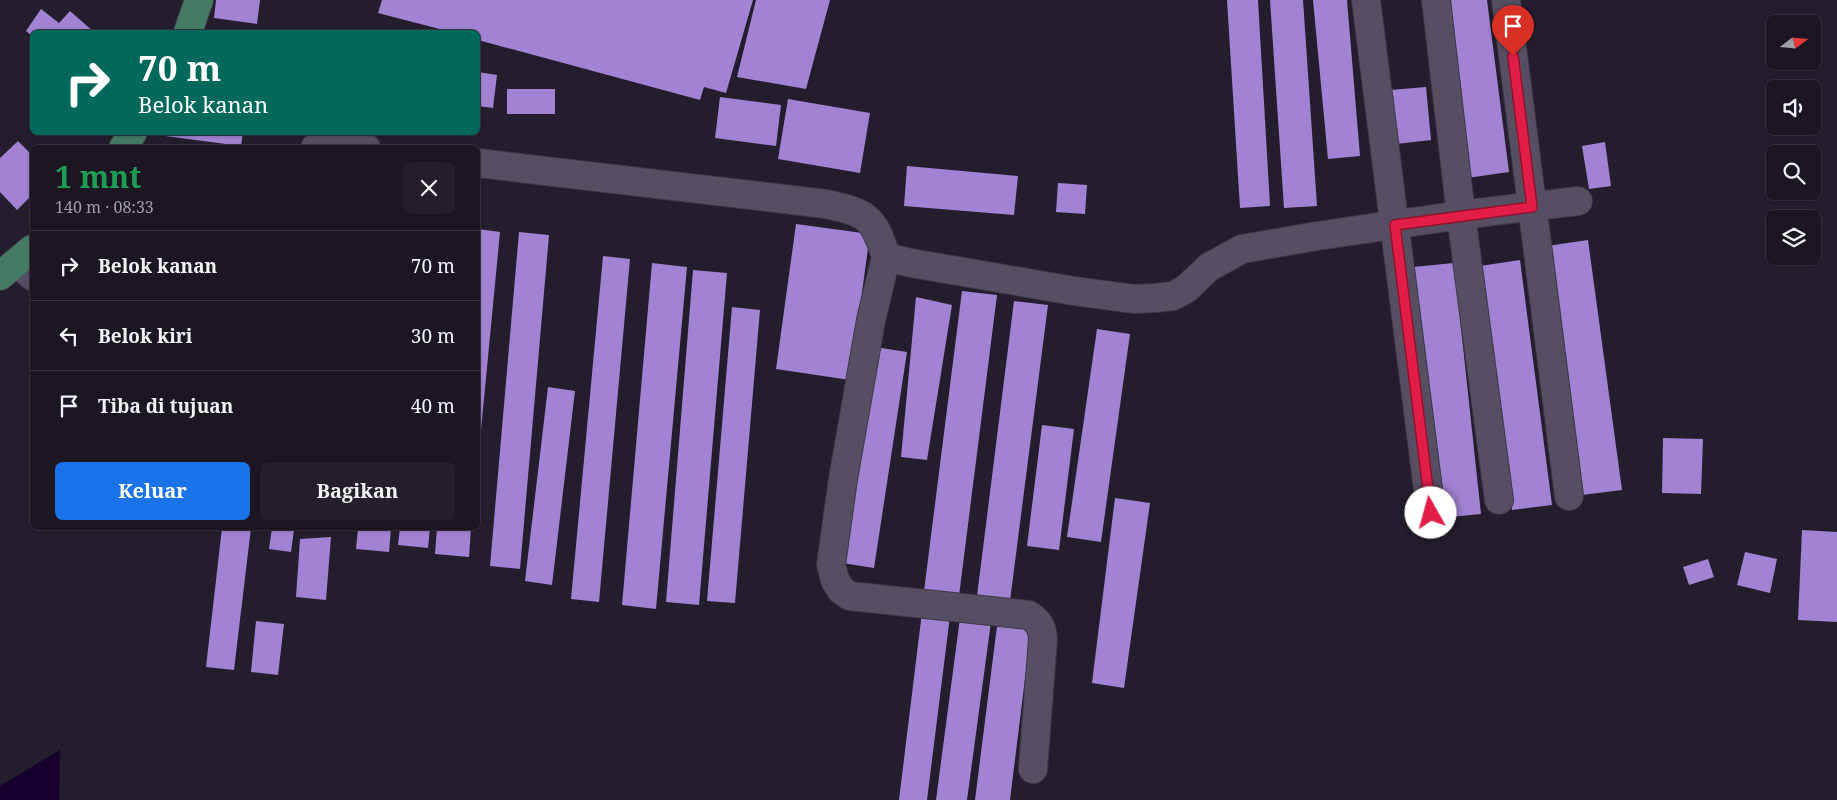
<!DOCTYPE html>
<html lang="id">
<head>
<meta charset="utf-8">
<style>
	body { margin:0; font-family:"Noto Serif",serif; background:#241f2a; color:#f1f3f6; height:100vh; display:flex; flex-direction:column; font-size:19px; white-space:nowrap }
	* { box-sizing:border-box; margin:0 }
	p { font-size:16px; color:#a09fa5 }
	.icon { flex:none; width:28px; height:28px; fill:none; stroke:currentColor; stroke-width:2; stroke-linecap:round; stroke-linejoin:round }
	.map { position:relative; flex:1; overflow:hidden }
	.panel { position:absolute; left:30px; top:145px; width:450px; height:385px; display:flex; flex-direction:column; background:#1b1622; border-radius:8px; box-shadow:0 1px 4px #0004,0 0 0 1px #393540 }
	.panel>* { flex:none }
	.banner { position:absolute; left:30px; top:30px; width:450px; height:105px; border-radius:8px; box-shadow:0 1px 4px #0004,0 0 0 1px #393540; background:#00695c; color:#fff; overflow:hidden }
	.needle { width:32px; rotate:74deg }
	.tools { position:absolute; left:1766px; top:15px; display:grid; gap:10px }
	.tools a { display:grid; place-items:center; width:55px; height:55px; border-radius:8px; background:#1b1622; box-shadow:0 1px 4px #0004,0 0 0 1px #393540; font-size:25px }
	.pin { position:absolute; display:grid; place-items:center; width:42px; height:42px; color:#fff; margin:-51px -21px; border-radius:50% 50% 50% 0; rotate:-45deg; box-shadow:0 0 5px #0007 }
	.pin .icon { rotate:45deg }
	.me { position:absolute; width:55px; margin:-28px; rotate:353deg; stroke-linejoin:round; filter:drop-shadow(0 0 4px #0008) }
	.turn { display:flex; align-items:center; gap:18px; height:105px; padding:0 25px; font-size:22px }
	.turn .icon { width:65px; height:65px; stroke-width:2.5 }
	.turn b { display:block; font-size:35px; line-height:42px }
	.round { display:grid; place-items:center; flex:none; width:52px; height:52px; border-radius:8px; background:#241f2a }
	.headline { display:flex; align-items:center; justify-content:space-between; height:85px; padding:0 25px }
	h1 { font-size:30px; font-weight:700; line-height:38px; color:#1e9e55 }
	.button { display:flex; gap:10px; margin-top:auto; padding:10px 25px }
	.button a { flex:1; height:58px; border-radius:8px; background:#1a73e8; color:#fff; font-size:20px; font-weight:700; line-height:58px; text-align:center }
	.button a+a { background:#241f2a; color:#f1f3f6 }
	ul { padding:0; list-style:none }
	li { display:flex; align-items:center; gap:15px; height:70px; padding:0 25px; border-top:1px solid #393540 }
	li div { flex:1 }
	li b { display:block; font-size:19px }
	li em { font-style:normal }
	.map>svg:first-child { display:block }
</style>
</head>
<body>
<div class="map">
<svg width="1837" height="800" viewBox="0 0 1837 800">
	<rect width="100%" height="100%" fill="#241d2e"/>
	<path fill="#15002d" d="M 60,750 L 59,800 L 0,800 L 0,786 Z"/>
	<path fill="#a282d2" d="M 216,0 L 260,0 L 257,24 L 214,18 Z
		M 382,0 L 753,0 L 726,93 L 704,87 L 700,100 L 478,40 L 478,32 L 451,32 L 378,13 Z
		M 756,0 L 830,0 L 806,89 L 737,77 Z
		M 1227,0 L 1258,0 L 1270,206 L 1240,208 Z
		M 1270,0 L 1303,0 L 1317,206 L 1284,208 Z
		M 1313,0 L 1347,0 L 1360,156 L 1328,159 Z
		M 1444,0 L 1487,0 L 1509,172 L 1467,178 Z
		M 41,9 L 59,23 L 70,11 L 94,32 L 32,32 L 32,36 L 26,31 Z
		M 478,72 L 497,75 L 493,108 L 478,106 Z
		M 1426,87 L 1431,140 L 1396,144 L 1390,90 Z
		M 507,89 L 555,89 L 555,114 L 507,114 Z
		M 720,97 L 781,105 L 776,146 L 715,138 Z
		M 788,99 L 870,113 L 860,173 L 778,159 Z
		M 165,132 L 243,132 L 241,146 L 165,136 Z
		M 18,141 L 32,155 L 32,195 L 17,210 L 0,192 L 0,158 Z
		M 1605,142 L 1611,186 L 1589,189 L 1582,146 Z
		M 907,166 L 1018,176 L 1014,215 L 904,206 Z
		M 1058,183 L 1087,185 L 1085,214 L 1056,212 Z
		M 796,224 L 870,234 L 850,380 L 776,369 Z
		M 478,229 L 500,232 L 479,451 L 478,450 Z
		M 519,232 L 549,235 L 520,569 L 490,566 Z
		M 1588,240 L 1622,490 L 1574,496 L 1540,247 Z
		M 603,256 L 630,259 L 599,602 L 571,599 Z
		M 1520,260 L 1552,505 L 1512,510 L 1480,266 Z
		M 652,263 L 687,267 L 656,609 L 622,605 Z
		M 1454,263 L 1481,514 L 1440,518 L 1413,267 Z
		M 693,270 L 727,273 L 699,605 L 666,602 Z
		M 962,291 L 997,295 L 959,596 L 924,591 Z
		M 916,297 L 952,305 L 927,460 L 901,457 Z
		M 1014,301 L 1048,305 L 1010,601 L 977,596 Z
		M 732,307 L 760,310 L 735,603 L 707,601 Z
		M 1097,329 L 1130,334 L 1101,542 L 1067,537 Z
		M 875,347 L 907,352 L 874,568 L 842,563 Z
		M 548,387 L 575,391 L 552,585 L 525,581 Z
		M 1042,425 L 1074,429 L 1059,550 L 1027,546 Z
		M 1663,438 L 1703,439 L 1701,494 L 1662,493 Z
		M 1115,498 L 1150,503 L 1124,688 L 1092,683 Z
		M 222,528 L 251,528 L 234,670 L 206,667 Z
		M 272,528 L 294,530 L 291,552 L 269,549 Z
		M 358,528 L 391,528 L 389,552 L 356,549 Z
		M 400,528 L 430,528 L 428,548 L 398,545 Z
		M 437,528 L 471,528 L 469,557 L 435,554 Z
		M 1802,530 L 1837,532 L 1837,622 L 1798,620 Z
		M 331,537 L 326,600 L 296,597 L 300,539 Z
		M 1745,552 L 1777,559 L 1770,593 L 1737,585 Z
		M 1708,559 L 1714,577 L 1689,585 L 1683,567 Z
		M 922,612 L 950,616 L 927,800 L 899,800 Z
		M 960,618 L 991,622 L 967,800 L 936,800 Z
		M 256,621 L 284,624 L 278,675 L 251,672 Z
		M 997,626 L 1031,630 L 1010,800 L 975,800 Z"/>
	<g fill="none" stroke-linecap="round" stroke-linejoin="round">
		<defs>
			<path id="minor" d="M 1366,0 L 1431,513
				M 1436,0 L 1461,215 L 1499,500
				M 1506,0 L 1569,496
				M 315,148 L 326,145 L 366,148
				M 478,163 L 826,204 C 866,213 874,216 886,257 L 911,263 L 1074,291 L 1134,299 L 1155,298 L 1173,296 L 1186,289 L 1209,267 L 1242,249 L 1317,236 L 1461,215 L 1578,201
				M 886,257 L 871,320 L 843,479 L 831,565 L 835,580 L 841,590 L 850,596 L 1029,615 C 1039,622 1042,627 1043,639 L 1033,769
				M 17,263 L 32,276"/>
			<path id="major" d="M 188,32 L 199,0
				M 123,148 L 133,132
				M 0,276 L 32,249"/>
		</defs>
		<use href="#minor" stroke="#3e3846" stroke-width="30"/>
		<use href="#major" stroke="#3e3846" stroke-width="30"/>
		<use href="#minor" stroke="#564f63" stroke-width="28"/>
		<use href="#major" stroke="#457b64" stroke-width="28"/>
	</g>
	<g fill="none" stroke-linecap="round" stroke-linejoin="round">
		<defs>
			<path id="route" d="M 1431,513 L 1395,225 L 1532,207 L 1513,56"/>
		</defs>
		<use href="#route" stroke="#92132f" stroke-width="12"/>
		<use href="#route" stroke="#e11d48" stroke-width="9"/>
	</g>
</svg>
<div class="tools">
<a><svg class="needle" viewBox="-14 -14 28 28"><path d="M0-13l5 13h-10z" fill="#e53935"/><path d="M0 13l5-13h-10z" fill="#a09fa5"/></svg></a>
<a><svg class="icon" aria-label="sound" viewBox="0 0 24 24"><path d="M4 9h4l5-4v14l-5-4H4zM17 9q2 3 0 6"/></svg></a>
<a><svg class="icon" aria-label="search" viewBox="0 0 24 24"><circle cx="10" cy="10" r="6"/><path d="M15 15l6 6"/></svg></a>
<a><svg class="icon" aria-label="layers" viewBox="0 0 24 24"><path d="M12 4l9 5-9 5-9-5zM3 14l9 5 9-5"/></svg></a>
</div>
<div class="pin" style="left:1513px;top:56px;background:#d93025"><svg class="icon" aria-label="arrive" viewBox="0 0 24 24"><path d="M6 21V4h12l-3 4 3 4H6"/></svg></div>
<svg class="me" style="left:1431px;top:513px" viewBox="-20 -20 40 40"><circle r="19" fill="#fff"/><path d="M0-13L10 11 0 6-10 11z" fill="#e11d48"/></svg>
<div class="banner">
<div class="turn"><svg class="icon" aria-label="right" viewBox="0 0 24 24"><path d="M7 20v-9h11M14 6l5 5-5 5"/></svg><div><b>70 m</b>Belok kanan</div></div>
</div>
<section class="panel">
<div class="headline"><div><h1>1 mnt</h1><p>140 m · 08:33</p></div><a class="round"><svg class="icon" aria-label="close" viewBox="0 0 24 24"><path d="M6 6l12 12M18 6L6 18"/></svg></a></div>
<ul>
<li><svg class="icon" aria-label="right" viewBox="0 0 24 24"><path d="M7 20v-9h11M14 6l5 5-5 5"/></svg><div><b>Belok kanan</b></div><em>70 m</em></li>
<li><svg class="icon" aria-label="left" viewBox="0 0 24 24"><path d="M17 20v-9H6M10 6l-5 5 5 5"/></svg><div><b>Belok kiri</b></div><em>30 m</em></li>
<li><svg class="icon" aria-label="arrive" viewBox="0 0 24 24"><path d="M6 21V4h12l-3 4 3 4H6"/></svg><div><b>Tiba di tujuan</b></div><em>40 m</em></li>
</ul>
<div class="button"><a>Keluar</a><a>Bagikan</a></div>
</section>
</div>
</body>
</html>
